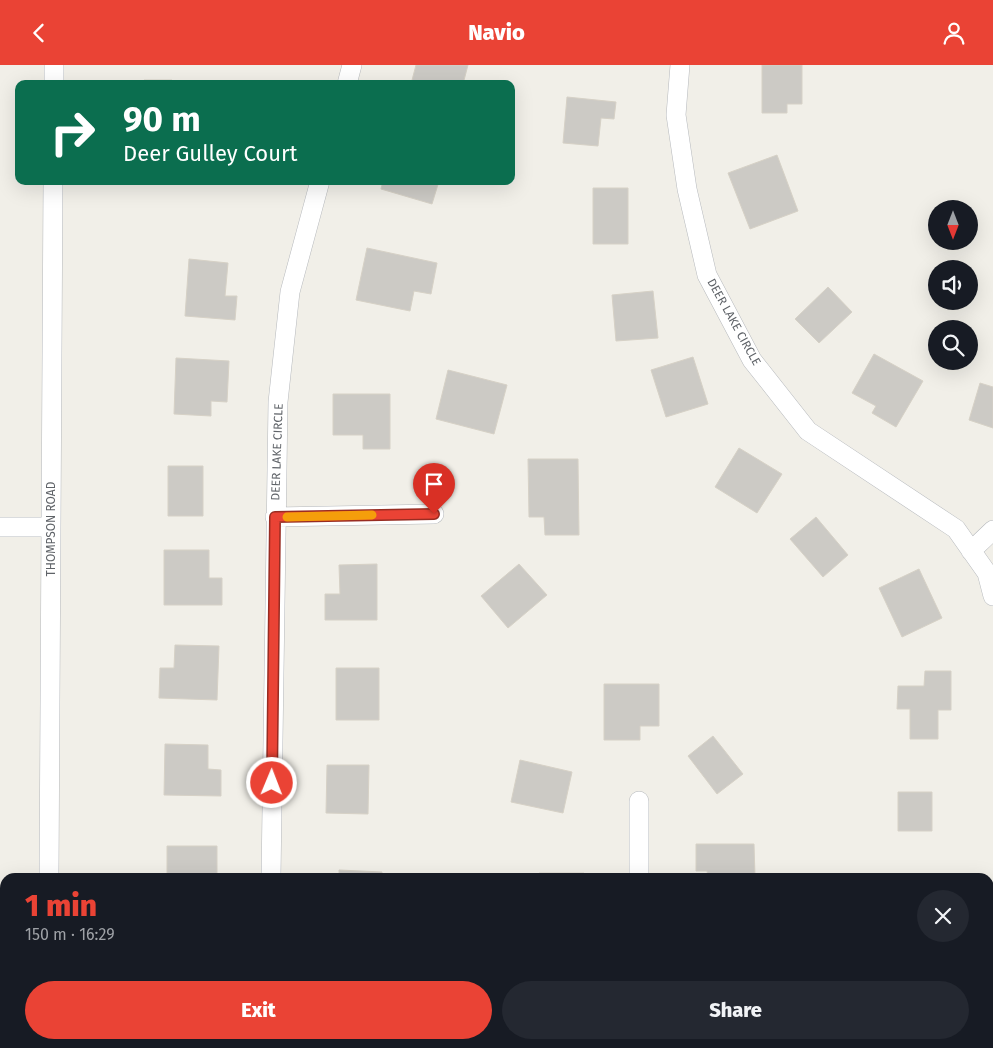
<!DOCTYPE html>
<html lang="en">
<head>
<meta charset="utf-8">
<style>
	body { margin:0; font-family:"Fira Sans",sans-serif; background:#242831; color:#f1f3f6; height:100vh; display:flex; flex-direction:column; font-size:19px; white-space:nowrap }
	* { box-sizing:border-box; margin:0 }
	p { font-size:16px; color:#9ea1a6 }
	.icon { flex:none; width:28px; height:28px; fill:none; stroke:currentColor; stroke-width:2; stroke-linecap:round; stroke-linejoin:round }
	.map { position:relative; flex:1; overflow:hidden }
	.details { position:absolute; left:0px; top:808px; width:994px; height:176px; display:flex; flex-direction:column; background:#171b24; border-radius:15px 15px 0 0; box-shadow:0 5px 20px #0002 }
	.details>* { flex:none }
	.guide { position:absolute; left:15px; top:15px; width:500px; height:105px; border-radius:10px; box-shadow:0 5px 20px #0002; background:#0b6e4f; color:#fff; overflow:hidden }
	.needle { width:32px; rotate:180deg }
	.fabs { position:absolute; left:928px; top:135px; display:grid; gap:10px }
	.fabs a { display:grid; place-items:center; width:50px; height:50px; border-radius:50%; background:#171b24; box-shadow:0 5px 20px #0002; font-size:25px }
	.pin { position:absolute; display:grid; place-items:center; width:42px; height:42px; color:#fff; margin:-51px -21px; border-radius:50% 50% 50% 0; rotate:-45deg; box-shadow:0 0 5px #0007 }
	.pin .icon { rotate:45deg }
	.me { position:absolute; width:55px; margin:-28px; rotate:1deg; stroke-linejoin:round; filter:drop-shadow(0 0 4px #0008) }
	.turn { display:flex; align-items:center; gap:18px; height:105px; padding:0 25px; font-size:22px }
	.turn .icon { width:65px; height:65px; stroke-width:2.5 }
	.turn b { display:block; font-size:35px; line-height:42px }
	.round { display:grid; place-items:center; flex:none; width:52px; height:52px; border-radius:26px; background:#242831 }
	.head { display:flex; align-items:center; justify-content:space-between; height:85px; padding:0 25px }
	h1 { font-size:30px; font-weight:800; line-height:38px; color:#ea4335 }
	.primary-button { display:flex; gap:10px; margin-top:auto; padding:10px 25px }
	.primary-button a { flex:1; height:58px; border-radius:30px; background:#ea4335; color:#fff; font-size:20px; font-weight:800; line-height:58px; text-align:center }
	.primary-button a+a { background:#242831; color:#f1f3f6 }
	header { display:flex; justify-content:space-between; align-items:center; height:65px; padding:0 25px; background:#ea4335; color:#fff; font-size:22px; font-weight:800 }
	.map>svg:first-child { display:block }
</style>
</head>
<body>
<header><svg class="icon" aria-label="back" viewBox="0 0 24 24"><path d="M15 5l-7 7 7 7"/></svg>Navio<svg class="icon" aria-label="person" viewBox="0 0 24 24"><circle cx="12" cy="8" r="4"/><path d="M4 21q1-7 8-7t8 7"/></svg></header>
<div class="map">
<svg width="993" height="983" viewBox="0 0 993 983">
	<rect width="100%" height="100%" fill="#f1efe8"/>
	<path fill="#cccac5" stroke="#d6d1c6" d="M 416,0 L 468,0 L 463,19 L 411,19 Z
		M 762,0 L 802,0 L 802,39 L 787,39 L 787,48 L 762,48 Z
		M 144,15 L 172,15 L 172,19 L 144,19 Z
		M 567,32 L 616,37 L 614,54 L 601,53 L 598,81 L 563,78 Z
		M 777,90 L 798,146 L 750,164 L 728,108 Z
		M 383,116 L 439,116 L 432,139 L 381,124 Z
		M 593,123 L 628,123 L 628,179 L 593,179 Z
		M 367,183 L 437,198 L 431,229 L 414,226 L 410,246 L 356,235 Z
		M 189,194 L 228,198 L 225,231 L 237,231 L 235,255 L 185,251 Z
		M 828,222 L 852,247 L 819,278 L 795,254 Z
		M 653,226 L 658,273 L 616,276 L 612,230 Z
		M 874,289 L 923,316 L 896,362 L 872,348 L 876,341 L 852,328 Z
		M 693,292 L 708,339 L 666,352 L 651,305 Z
		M 176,293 L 229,296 L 227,337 L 211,336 L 211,351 L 174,349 Z
		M 448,305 L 507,320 L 494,369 L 436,354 Z
		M 980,318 L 993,322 L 993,363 L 969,355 Z
		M 333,329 L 390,329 L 390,384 L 363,384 L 363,370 L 333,370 Z
		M 739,383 L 782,409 L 757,448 L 715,422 Z
		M 528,394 L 578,394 L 579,470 L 545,470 L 544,452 L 529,452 Z
		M 168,401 L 203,401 L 203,451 L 168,451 Z
		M 816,452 L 848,490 L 823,512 L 790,474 Z
		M 164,485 L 209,485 L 209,513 L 222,513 L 222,540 L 164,540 Z
		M 377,499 L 377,555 L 325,555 L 325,529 L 340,529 L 339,500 Z
		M 519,499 L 547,530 L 508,563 L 481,531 Z
		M 919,504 L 942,553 L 902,572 L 879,523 Z
		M 175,580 L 219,581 L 217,635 L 159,633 L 160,603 L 174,603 Z
		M 336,603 L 379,603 L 379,655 L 336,655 Z
		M 925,606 L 951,606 L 951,645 L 938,645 L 938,674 L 910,674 L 910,644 L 897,644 L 898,621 L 924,621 Z
		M 604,619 L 659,619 L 659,661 L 640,661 L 640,675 L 604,675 Z
		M 713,671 L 743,709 L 717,729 L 688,691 Z
		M 165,679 L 208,680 L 208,704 L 221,705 L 221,731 L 164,730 Z
		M 520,695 L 572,707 L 563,748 L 511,737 Z
		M 327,700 L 369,700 L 368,749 L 326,748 Z
		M 898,727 L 932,727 L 932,766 L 898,766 Z
		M 696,779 L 754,779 L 755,812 L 708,812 L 707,806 L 696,806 Z
		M 167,781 L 217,781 L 217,812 L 167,812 Z
		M 339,805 L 382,807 L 382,812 L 339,812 Z
		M 539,808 L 584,808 L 584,812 L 539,812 Z
		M 174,979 L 211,979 L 211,983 L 174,983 Z
		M 365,980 L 398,980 L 398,983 L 365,983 Z"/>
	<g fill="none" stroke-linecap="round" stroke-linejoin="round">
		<defs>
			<path id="minor" d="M 680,0 L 676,50 L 687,124 L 707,210 L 752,295 L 808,366 L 956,464 L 987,508 L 993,531
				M 54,19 L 54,0
				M 347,19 L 352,0
				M 275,452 L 434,449
				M 0,462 L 51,462
				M 971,486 L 993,465
				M 49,812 L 53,116
				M 271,812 L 278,337 L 290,227 L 320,116
				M 639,812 L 639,736
				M 270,979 L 271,983
				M 48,983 L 48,979
				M 638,983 L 638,979"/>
		</defs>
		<use href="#minor" stroke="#b5b8bc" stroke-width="20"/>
		<use href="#minor" stroke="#fff" stroke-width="19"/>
	</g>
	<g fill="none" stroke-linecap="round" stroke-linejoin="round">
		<defs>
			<path id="route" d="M 272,718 L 275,452 L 434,449"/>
		</defs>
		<use href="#route" stroke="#982c22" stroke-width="12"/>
		<use href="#route" stroke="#ea4335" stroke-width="9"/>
		<path stroke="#f59e0b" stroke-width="9" d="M 287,452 L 372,450"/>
	</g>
	<g text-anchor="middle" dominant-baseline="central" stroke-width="4.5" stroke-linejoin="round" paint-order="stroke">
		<g font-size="12" fill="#5f6368" stroke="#fff">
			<text transform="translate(734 257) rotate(61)">DEER LAKE CIRCLE</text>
			<text transform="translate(277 387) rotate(-88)">DEER LAKE CIRCLE</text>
			<text transform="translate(51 464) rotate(-90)">THOMPSON ROAD</text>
		</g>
	</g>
</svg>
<div class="fabs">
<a><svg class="needle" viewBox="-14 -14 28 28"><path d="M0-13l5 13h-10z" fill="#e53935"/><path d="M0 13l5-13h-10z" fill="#9ea1a6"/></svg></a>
<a><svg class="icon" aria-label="sound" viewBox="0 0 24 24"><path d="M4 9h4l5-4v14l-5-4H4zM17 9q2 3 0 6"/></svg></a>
<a><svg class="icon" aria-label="search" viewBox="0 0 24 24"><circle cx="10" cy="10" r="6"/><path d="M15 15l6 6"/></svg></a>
</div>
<div class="pin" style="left:434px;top:449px;background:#d93025"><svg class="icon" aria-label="arrive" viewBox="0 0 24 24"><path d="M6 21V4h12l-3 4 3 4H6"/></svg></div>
<svg class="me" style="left:272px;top:718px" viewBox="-20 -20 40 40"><circle r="17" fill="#ea4335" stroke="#fff" stroke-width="3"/><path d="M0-11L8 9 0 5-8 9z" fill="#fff"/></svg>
<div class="guide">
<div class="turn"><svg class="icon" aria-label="right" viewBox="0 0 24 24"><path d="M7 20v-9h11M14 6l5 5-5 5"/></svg><div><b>90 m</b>Deer Gulley Court</div></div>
</div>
<section class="details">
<div class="head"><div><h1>1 min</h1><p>150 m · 16:29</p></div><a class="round"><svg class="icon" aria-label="close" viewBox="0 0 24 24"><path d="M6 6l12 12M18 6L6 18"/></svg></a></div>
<div class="primary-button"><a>Exit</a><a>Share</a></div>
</section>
</div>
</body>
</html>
